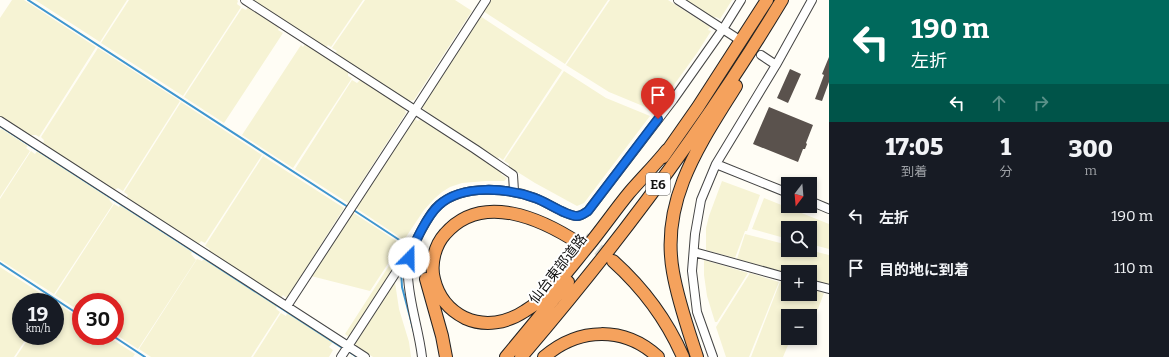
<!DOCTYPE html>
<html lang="ja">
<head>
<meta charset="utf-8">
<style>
	body { margin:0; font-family:Bitter,"Noto Sans JP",serif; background:#242831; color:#f1f3f6; height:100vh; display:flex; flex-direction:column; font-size:15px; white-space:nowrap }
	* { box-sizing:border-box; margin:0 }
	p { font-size:13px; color:#9ea1a6 }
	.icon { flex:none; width:22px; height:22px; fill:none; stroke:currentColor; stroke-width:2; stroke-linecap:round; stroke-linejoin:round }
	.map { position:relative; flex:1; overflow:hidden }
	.drawer { display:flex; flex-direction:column; background:#171b24; width:340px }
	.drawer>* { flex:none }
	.banner { background:#00695c; color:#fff; overflow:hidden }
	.needle { width:26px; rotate:196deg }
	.tools { position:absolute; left:781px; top:177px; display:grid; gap:8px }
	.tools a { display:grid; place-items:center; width:36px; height:36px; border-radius:0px; background:#171b24; box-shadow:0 2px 6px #0003; font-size:20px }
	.speed { position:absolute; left:12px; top:293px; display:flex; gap:8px; font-size:20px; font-weight:700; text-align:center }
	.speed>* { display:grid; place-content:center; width:52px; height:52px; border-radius:50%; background:#171b24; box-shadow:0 2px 6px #0003; line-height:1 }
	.speed small { font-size:10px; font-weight:400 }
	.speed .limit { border:6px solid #d22; background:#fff; color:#111 }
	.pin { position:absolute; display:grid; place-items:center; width:34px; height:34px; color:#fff; margin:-41px -17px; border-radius:50% 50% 50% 0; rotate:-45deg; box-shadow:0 0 4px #0007 }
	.pin .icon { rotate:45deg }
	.me { position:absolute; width:44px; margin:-22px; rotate:22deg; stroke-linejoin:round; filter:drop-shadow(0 0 3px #0008) }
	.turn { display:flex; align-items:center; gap:14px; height:84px; padding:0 16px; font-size:18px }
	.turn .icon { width:52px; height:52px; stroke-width:2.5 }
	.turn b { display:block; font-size:28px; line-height:34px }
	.lanes { display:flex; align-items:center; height:38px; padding:0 16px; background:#0003; justify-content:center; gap:20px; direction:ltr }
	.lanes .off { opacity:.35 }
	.eta { display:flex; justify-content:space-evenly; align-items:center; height:68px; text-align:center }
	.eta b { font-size:24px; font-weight:800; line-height:28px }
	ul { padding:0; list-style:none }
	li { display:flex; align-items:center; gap:12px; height:52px; padding:0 16px }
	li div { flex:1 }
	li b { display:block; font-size:15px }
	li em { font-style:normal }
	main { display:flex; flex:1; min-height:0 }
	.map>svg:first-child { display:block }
</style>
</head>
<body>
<main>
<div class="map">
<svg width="829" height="357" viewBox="0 0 829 357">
	<rect width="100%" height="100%" fill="#fffdf5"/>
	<path fill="#f6f3d4" d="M 12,0 L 24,0 L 96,47 L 39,137 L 36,135 L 30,135 L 0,116 L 0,18 Z
		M 35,0 L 127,0 L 100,42 Z
		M 129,0 L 237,0 L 238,1 L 237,4 L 241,7 L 183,96 L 101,43 Z
		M 252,0 L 363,0 L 331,47 L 328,45 L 326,48 Z
		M 365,0 L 455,0 L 472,11 L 414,100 L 408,101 L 335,53 L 337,51 L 332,48 Z
		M 490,0 L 608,0 L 565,64 L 483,11 Z
		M 610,0 L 668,0 L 710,27 L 708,30 L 711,31 L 697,53 L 655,111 L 609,92 L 566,65 Z
		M 685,0 L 732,0 L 720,19 L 716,17 L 714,18 Z
		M 248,7 L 279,28 L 278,30 L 283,33 L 224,123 L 184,97 L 242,8 L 246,10 Z
		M 480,16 L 562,70 L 503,160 L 499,157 L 498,159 L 430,114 L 421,107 Z
		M 305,44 L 348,72 L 348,76 L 352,78 L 293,168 L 242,135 L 301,45 L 303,47 Z
		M 98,48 L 180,101 L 123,191 L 118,188 L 114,190 L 43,144 L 44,140 L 41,137 Z
		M 564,71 L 606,98 L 650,116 L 584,203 L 577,206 L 535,183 L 508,166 L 509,164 L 504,161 Z
		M 352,80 L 357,83 L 360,80 L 404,108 L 406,113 L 348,203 L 295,169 Z
		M 181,102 L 262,155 L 205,243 L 201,241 L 198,245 L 126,198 L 128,195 L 124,192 Z
		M 414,118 L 418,121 L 420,119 L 502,172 L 501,174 L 507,178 L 504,181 L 486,181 L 462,183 L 450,187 L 442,192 L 434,199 L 424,210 L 404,240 L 356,208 Z
		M 2,129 L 28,146 L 26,148 L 30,151 L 0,197 L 0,130 Z
		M 31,151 L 35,154 L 37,151 L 109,198 L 110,201 L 113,204 L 54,294 L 0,260 L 0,199 Z
		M 263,156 L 344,208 L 287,298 L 283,295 L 281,298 L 208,251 L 210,249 L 205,246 Z
		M 722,181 L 760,195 L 747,231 L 745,231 L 735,258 L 706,250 L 706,228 L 709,216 Z
		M 764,198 L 829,224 L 829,249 L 810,244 L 810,228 L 788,228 L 788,239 L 752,229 Z
		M 114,204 L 119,207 L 120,205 L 192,252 L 191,254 L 196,260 L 138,349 L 115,334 L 115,302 L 81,302 L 81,312 L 55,295 Z
		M 352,212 L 401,244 L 370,291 L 311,276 Z
		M 745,234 L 788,245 L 788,250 L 809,250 L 829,255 L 829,285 L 810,279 L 810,272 L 788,272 L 788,273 L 737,259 Z
		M 197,259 L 202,261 L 204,259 L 277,306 L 276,309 L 280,312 L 251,357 L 151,357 L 139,349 Z
		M 704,260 L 748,273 L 717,322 L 715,322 L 707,296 L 704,275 Z
		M 392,261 L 395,263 L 394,275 L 396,289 L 399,309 L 409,342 L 411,357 L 373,357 L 348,341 L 349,337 L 345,334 Z
		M 0,267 L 51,300 L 49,302 L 21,302 L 21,336 L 28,336 L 14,357 L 0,357 Z
		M 750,273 L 779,282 L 749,357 L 726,357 L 716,327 Z
		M 785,281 L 788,282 L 788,294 L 810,294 L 810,289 L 824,293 L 811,327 L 810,316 L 788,316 L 788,338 L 791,338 L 783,357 L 751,357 L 780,282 L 784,283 Z
		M 55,302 L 81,319 L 81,336 L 107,336 L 135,354 L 133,357 L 16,357 L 30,336 L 55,336 Z
		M 281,313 L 286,316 L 287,313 L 333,342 L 329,347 L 333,350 L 329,357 L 253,357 Z"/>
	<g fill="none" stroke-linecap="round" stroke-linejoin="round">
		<path stroke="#3f96cf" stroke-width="2" d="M 28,0 L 348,207
			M 0,126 L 344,349
			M 352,209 L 407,245 L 404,258
			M 0,263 L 81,316
			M 401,270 L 402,287 L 415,336
			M 113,336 L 145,357
			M 348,351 L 357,357"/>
	</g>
	<path fill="#5a524d" d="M 829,57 L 829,82 L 822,101 L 815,99 L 824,75 L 822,74 Z
		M 790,69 L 801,74 L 788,103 L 777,98 Z
		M 769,107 L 813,125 L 806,143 L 807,144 L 805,149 L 803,149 L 798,162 L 753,144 Z"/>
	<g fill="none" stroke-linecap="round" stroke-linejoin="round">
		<path stroke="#dbdad3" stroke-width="12" stroke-dasharray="12 6" stroke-linecap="butt" d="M 584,238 L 613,261"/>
		<defs>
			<path id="minor" d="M 245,0 L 475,149 L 513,175 L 514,191
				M 678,0 L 735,37
				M 761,55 L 776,65
				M 0,121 L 365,357
				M 716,164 L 788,193
				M 810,201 L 829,209
				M 694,252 L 788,278
				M 810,284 L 829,289
				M 287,306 L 415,110 L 486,0
				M 341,357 L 402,263 L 409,258
				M 422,357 C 419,330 409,303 408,276 C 407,260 413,246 420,233 C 425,224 431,211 439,205 C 463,184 508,188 535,198 C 547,202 566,216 577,216 C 581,216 585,213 588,211 L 673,100 L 723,29 L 741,0
				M 713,357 L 697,312 L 692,271 L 695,234 L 701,200 L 716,164 L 776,65 L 812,0"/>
			<path id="highway" d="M 663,157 L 698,107 L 767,0
				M 580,244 C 542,219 482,191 445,234 C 435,245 430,264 434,279 C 438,296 449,310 465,318 C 485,327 507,323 525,311 C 551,295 569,269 588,246 C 602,229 615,210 629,193 C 641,179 655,165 667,150
				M 613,261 C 643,288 667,320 683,357
				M 426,279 L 442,336 L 446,357
				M 506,357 L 568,282
				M 521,357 C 617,245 706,126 782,0
				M 544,357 C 579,327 624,326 658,357
				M 697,357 C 688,329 678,301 673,272 C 660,200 700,144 736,86"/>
		</defs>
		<use href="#minor" stroke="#444" stroke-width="10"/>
		<use href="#highway" stroke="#222" stroke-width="14"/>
		<use href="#minor" stroke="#fff" stroke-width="8"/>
		<use href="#highway" stroke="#f5a25d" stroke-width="12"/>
	</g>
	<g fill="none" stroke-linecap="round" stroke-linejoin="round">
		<defs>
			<path id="route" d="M 409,258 C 414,243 427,216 439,205 C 462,184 508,188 535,198 C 547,202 566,216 577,216 C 581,216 585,213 588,211 L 658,119"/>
		</defs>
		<use href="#route" stroke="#114b97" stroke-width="10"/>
		<use href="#route" stroke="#1a73e8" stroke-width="7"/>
	</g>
	<g text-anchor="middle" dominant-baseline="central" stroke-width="4" stroke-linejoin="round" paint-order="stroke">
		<rect fill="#fff" stroke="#585858" stroke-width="1" x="646" y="173" width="24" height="22" rx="3"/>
		<g font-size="13" font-weight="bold" fill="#111">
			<text x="658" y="184">E6</text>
		</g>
		<g font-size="14" fill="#111" stroke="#fff">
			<text transform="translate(558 269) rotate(-52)">仙台東部道路</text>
		</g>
	</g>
</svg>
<div class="tools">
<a><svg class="needle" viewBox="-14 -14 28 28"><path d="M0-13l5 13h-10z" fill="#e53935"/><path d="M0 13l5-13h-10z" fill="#9ea1a6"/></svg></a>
<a><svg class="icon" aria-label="search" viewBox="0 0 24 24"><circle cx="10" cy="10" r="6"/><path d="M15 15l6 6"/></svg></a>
<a>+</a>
<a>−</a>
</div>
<div class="speed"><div>19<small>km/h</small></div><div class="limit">30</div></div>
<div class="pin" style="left:658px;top:119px;background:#d93025"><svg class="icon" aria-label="arrive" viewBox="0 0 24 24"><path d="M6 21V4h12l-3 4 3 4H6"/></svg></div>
<svg class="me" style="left:409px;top:258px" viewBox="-20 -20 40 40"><circle r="19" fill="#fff"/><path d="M0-13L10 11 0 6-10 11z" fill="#1a73e8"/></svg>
</div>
<section class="drawer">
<div class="banner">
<div class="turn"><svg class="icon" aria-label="left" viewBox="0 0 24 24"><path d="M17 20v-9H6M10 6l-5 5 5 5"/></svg><div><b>190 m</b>左折</div></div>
<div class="lanes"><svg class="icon" aria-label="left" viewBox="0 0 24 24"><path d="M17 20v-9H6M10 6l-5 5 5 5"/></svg><svg class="icon off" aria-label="ahead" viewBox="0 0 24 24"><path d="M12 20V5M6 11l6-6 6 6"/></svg><svg class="icon off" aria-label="right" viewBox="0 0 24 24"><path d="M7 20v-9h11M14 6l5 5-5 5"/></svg></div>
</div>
<div class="eta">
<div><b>17:05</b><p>到着</p></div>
<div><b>1</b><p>分</p></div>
<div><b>300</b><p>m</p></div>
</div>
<ul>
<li><svg class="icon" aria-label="left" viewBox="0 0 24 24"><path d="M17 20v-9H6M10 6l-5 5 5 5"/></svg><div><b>左折</b></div><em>190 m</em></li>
<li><svg class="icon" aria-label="arrive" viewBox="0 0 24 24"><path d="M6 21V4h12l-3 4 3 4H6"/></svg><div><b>目的地に到着</b></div><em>110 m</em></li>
</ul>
</section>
</main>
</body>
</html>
